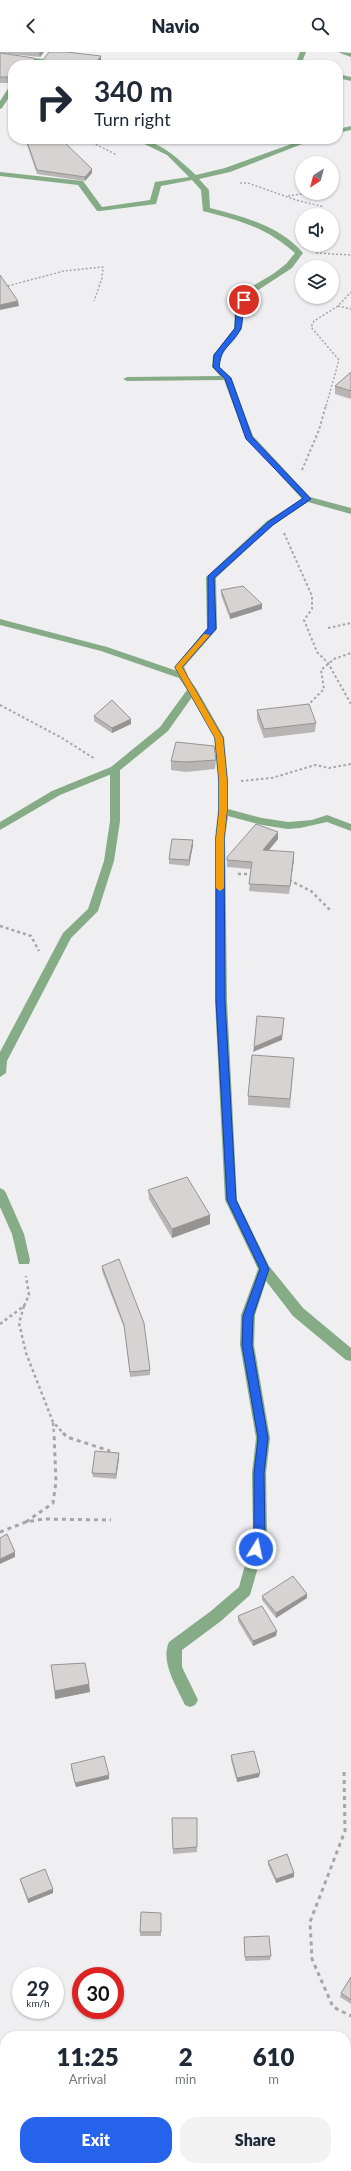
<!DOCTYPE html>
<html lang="en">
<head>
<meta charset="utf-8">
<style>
	body { margin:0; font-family:Lato,sans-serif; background:#f2f2f3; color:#1f2937; height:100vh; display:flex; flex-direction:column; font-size:15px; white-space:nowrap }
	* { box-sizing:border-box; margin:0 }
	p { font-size:13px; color:#747a83 }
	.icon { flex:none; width:22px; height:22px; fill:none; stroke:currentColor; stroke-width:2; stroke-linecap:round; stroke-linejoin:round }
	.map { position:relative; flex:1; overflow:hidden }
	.drawer { position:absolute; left:0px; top:1979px; width:351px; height:140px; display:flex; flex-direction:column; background:#fff; border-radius:16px 16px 0 0; box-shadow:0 1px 3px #0004 }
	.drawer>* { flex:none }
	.guide { position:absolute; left:8px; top:8px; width:335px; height:84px; border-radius:16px; box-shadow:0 1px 3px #0004; background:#fff; color:#1f2937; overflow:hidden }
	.needle { width:26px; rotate:216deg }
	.controls { position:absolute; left:295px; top:104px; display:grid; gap:8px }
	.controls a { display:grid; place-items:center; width:44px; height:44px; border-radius:50%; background:#fff; box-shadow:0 1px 3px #0004; font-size:20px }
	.speed { position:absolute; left:12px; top:1915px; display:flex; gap:8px; font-size:20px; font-weight:700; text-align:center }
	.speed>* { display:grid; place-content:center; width:52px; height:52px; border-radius:50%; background:#fff; box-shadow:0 1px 3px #0004; line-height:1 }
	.speed small { font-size:10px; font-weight:400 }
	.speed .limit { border:6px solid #d22; background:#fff; color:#111 }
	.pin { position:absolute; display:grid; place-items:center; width:34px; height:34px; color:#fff; margin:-17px; border:2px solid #fff; border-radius:50%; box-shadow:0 1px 4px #0007 }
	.me { position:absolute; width:44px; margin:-22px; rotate:10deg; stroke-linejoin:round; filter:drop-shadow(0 0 3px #0008) }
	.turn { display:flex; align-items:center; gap:14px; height:84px; padding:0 20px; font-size:18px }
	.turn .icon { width:52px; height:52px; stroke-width:2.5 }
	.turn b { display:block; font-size:28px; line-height:34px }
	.eta { display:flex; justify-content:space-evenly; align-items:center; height:68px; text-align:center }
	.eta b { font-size:24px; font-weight:800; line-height:28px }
	.primary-button { display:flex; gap:8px; margin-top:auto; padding:8px 20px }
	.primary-button a { flex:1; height:46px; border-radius:16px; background:#2563eb; color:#fff; font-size:16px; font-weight:800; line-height:46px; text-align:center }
	.primary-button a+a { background:#f2f2f3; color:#1f2937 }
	header { display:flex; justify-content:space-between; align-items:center; height:52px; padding:0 20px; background:#fff; font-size:18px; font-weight:800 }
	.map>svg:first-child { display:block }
</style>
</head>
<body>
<header><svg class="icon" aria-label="back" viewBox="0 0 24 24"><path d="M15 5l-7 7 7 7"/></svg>Navio<svg class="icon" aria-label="search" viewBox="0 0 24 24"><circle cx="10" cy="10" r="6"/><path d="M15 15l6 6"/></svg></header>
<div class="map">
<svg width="351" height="2119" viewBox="0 0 351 2119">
	<rect width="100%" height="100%" fill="#efeef0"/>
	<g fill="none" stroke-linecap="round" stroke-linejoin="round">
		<path stroke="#a6a5a7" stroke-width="1.5" stroke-dasharray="2 2" stroke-linecap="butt" d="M 85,87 L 117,103
			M 240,131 L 248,131 L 296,148 L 324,155
			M 288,144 L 308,141
			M 316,201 L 351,203
			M 0,236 L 64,219 L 103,215 L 102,226 L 94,249
			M 338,254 L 351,257
			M 326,354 L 339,308 L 311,275 L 314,269 L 338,254 L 351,240"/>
		<path stroke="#a6a5a7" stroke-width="2" stroke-dasharray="2.5 2.5" stroke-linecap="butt" d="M 302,418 L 319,378 L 326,353
			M 284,481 L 312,544 L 312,557 L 304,568 L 317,600 L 328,611 L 351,652
			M 328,576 L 351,571
			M 0,653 L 62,686 L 95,707
			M 307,654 L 324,637 L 321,618 L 334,607 L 351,601
			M 241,729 L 272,726 L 315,713 L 329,716 L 351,712"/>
		<path stroke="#a6a5a7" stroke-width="2.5" stroke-dasharray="3 3" stroke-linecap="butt" d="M 238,822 L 253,822
			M 289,828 L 311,839 L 330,858
			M 0,874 L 31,884 L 39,899
			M 24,1254 L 19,1271 L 26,1301 L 53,1370 L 64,1382
			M 0,1272 L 24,1254 L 29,1243 L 26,1224
			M 53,1371 L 54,1382"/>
		<path stroke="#a6a5a7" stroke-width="3" stroke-dasharray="4 4" stroke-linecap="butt" d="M 63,1381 L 67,1385 L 110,1399
			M 26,1470 L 53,1451 L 56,1430 L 54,1381
			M 0,1480 L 26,1470 L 44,1467 L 111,1468
			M 344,1720 L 345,1779 L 310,1870 L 312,1907 L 333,1955 L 351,1964"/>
		<path fill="#85ac86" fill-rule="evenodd" d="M 0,2 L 43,7 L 46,9 L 43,11 L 0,6 Z"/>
		<path fill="#85ac86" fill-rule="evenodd" d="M 300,0 L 306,0 L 301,13 L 295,13 Z
			M 339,0 L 351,1 L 351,5 L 340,1 Z
			M 338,22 L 351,25 L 351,29 L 338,26 Z
			M 351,74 L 351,78 L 338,81 L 338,77 Z
			M 134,87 C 159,87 178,107 196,123 L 225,116 L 305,87 L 315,87 L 230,120 L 199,127 L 209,138 L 210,156 C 243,165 279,173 303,201 L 292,216 L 252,242 L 243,255 L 242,277 L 221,303 L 220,315 L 231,326 L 253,384 L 310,445 L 351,456 L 351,462 L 308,450 L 273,473 L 216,526 L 217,577 L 184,615 L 188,624 L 183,627 L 180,626 L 174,615 L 207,577 L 206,525 L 267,469 L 302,447 L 245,385 L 224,328 L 127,329 L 123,327 L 127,325 L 220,324 L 212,315 L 213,303 L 234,277 L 235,255 L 246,238 L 273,222 L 286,212 L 295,201 C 265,175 241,169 203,159 L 201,138 L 192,128 L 161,134 L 156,152 L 100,159 L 97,159 L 78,133 L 0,124 L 0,120 L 83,129 L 102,155 L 150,148 L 155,130 L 189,125 L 167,103 Z
			M 192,635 L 197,638 L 224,685 L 228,728 L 228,757 L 262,766 L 288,770 L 312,768 L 327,763 L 351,772 L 351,779 L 327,770 L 300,776 L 288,777 L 262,773 L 228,764 L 225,786 L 227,949 L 237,1148 L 269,1214 L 303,1256 L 351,1296 L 351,1309 L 346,1308 L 293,1264 L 266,1229 L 255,1263 L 254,1293 L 270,1386 L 266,1421 L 267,1484 L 250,1543 L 221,1569 L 182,1598 L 182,1615 L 198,1648 L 195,1653 L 190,1655 L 185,1653 C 177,1635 160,1610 169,1590 L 211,1559 L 239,1535 L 253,1484 L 252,1421 L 256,1386 L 240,1293 L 241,1263 L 258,1217 L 225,1148 L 215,949 L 215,786 L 218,759 L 218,728 L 214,685 L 187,638 Z
			M 115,714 L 120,717 L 120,769 L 114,809 L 98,859 L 71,886 L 7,1009 L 6,1021 L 0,1025 L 0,1000 L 63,881 L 88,857 L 104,809 L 110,769 L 110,717 Z
			M 0,1136 L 4,1138 L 6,1141 L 24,1182 L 30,1208 L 29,1212 L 19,1212 L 18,1208 L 12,1182 L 0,1155 Z"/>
		<path fill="#85ac86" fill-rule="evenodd" d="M 13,31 L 13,39 L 2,56 L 0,57 L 0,49 L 11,32 Z
			M 0,567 L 107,595 L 186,622 L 197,638 L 168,679 L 119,719 L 60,743 L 0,778 L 0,770 L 52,739 L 111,715 L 160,675 L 187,638 L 179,626 L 101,599 L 0,573 Z"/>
	</g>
	<path fill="#b9b5b5" d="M 0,0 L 44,0 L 40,5 L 0,1 L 35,9 L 101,4 L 101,10 L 13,13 L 10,31 L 0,31 Z
		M 25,87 L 61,87 L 92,121 L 85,129 L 37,122 Z
		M 351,320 L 351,347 L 335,342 L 335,334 Z
		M 221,538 L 262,552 L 262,557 L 230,567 L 221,543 Z
		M 257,658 L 316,671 L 315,680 L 264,686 L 257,667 Z
		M 94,664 L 131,672 L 112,681 L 94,669 Z
		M 216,708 L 215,717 L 186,720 L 171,718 L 171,709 Z
		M 278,787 L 269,798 L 294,807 L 289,842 L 249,839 L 251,817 L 227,815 L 227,805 Z
		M 193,788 L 193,793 L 189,814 L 169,812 L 169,807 Z
		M 294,1006 L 290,1056 L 248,1053 L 248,1044 Z
		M 148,1138 L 210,1172 L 172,1186 L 149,1147 Z
		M 102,1214 L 150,1318 L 150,1323 L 130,1325 L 125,1278 L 102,1219 Z
		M 119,1401 L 119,1406 L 116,1427 L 93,1425 L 92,1421 Z
		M 307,1542 L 307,1546 L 276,1566 L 262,1548 L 262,1544 Z
		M 238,1564 L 277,1579 L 276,1584 L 253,1594 L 238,1569 Z
		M 51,1613 L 89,1632 L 90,1640 L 55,1647 Z
		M 231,1703 L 259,1725 L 237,1730 L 231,1708 Z
		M 71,1712 L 109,1723 L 109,1727 L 76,1735 L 71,1716 Z
		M 172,1766 L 197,1795 L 197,1800 L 173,1802 Z
		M 268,1809 L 294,1821 L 294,1825 L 276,1831 L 268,1813 Z
		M 20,1827 L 53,1837 L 53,1841 L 28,1851 L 21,1831 Z
		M 161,1861 L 161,1884 L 140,1884 L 140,1880 Z
		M 244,1885 L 271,1904 L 270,1908 L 245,1909 Z
		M 351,1925 L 351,1952 L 340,1945 L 341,1941 Z
		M 346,2006 L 351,2009 L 351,2040 L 348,2046 L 346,2044 Z"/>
	<path fill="#969493" d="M 39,0 L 44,0 L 40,5 Z
		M 101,4 L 101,10 L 99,13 L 94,13 Z
		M 13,24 L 13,30 L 10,31 L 9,25 Z
		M 92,117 L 92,121 L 85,129 L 85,125 Z
		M 18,249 L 19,254 L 0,258 L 0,253 Z
		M 262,552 L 262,557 L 230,567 L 230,562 Z
		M 131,667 L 131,672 L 112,681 L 112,676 Z
		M 278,780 L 278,787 L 263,805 L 263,798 Z
		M 193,788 L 193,793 L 189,814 L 189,808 Z
		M 294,800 L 294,807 L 289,842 L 290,834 Z
		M 284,966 L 282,988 L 253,1000 L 254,995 Z
		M 210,1163 L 210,1172 L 172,1186 L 172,1177 Z
		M 119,1401 L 119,1406 L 116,1427 L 116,1422 Z
		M 15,1500 L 15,1505 L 0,1512 L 0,1507 Z
		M 307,1542 L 307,1546 L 276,1566 L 276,1561 Z
		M 277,1579 L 276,1584 L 253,1594 L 253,1589 Z
		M 89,1632 L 90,1640 L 55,1647 L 55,1639 Z
		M 260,1721 L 259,1725 L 237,1730 L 237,1726 Z
		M 109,1723 L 109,1727 L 76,1735 L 75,1731 Z
		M 294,1821 L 294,1825 L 276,1831 L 276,1827 Z
		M 53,1837 L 53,1841 L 28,1851 L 28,1847 Z"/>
	<path fill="#d7d3d2" stroke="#969493" d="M 49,0 L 66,0 L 101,4 L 94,13 L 13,13 L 13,24 L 9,25 L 0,25 L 0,1 L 34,6 L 35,9 L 42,9 Z
		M 26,87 L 61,87 L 92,117 L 85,125 L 37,118 Z
		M 0,223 L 18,249 L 0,253 Z
		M 351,320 L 351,339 L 335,334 Z
		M 243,534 L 262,552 L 230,562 L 221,538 Z
		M 112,648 L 131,667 L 112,676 L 94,664 Z
		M 309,652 L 316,671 L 264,677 L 257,658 Z
		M 176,690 L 214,694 L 216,708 L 186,710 L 171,709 Z
		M 256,772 L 278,780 L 263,798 L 294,800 L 290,834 L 249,832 L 252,810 L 227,808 L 227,805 Z
		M 172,787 L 193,788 L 189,808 L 169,807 Z
		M 257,964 L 284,966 L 282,983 L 254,995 Z
		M 252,1003 L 294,1006 L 290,1047 L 248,1044 Z
		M 187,1125 L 210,1163 L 172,1177 L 148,1138 Z
		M 119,1207 L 144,1271 L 150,1318 L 130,1320 L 124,1273 L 102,1214 Z
		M 95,1399 L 119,1401 L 116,1422 L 92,1421 Z
		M 7,1482 L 15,1500 L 0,1507 L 0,1486 Z
		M 293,1524 L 307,1542 L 276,1561 L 262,1544 Z
		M 262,1554 L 277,1579 L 253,1589 L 238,1564 Z
		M 85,1611 L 89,1632 L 55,1639 L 51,1613 Z
		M 254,1699 L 260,1721 L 237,1726 L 231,1703 Z
		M 104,1704 L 109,1723 L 75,1731 L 71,1712 Z
		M 172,1766 L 197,1766 L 197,1795 L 173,1797 Z
		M 287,1802 L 294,1821 L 276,1827 L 268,1809 Z
		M 45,1817 L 53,1837 L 28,1847 L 20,1827 Z
		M 141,1860 L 161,1861 L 161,1880 L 140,1880 Z
		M 269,1884 L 271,1904 L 245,1905 L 244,1885 Z
		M 351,1925 L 351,1948 L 341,1941 Z
		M 346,2006 L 351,2009 L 351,2038 L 349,2042 L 346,2040 Z"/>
	<path fill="#2563eb" stroke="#184099" d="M 242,246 L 247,248 C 239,259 245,268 240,278 C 232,294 221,294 219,315 L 231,326 L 252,385 L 311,447 L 273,473 L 214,526 L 216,577 L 182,615 L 223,686 L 227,728 L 227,759 L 224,786 L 225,949 L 236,1148 L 269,1217 L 253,1264 L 252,1293 L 268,1386 L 264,1421 L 265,1484 L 260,1501 L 256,1502 L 251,1497 L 254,1484 L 254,1421 L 258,1386 L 242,1293 L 243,1264 L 260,1217 L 227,1148 L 216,949 L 216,786 L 219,759 L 219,728 L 215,686 L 175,615 L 208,576 L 208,524 L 268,470 L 303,446 L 246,387 L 225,327 L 213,315 L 214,303 L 235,276 L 236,255 Z"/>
	<path fill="#f59e0b" d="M 204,582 L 210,583 L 182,615 L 223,686 L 227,728 L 227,759 L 224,786 L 224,836 L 220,839 L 216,836 L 216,786 L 219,759 L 219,728 L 215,686 L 175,615 Z"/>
</svg>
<div class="controls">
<a><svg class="needle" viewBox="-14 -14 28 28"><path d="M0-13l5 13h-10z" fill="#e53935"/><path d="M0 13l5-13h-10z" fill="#747a83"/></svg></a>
<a><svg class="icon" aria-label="sound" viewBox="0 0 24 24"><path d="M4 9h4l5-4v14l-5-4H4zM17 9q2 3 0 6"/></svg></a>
<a><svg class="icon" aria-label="layers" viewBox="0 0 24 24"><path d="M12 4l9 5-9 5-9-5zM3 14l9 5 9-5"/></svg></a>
</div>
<div class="speed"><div>29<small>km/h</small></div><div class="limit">30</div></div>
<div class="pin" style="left:244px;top:248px;background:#d93025"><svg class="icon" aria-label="arrive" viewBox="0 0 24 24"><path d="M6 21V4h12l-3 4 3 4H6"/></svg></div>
<svg class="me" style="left:256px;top:1497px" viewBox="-20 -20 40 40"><circle r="17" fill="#2563eb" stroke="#fff" stroke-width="3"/><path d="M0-11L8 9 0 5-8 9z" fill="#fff"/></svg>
<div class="guide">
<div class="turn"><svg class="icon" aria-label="right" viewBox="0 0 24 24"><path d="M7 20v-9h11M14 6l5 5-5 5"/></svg><div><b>340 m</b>Turn right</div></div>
</div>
<section class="drawer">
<div class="eta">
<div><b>11:25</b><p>Arrival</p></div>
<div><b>2</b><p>min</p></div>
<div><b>610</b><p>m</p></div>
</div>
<div class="primary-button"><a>Exit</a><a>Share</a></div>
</section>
</div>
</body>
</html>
